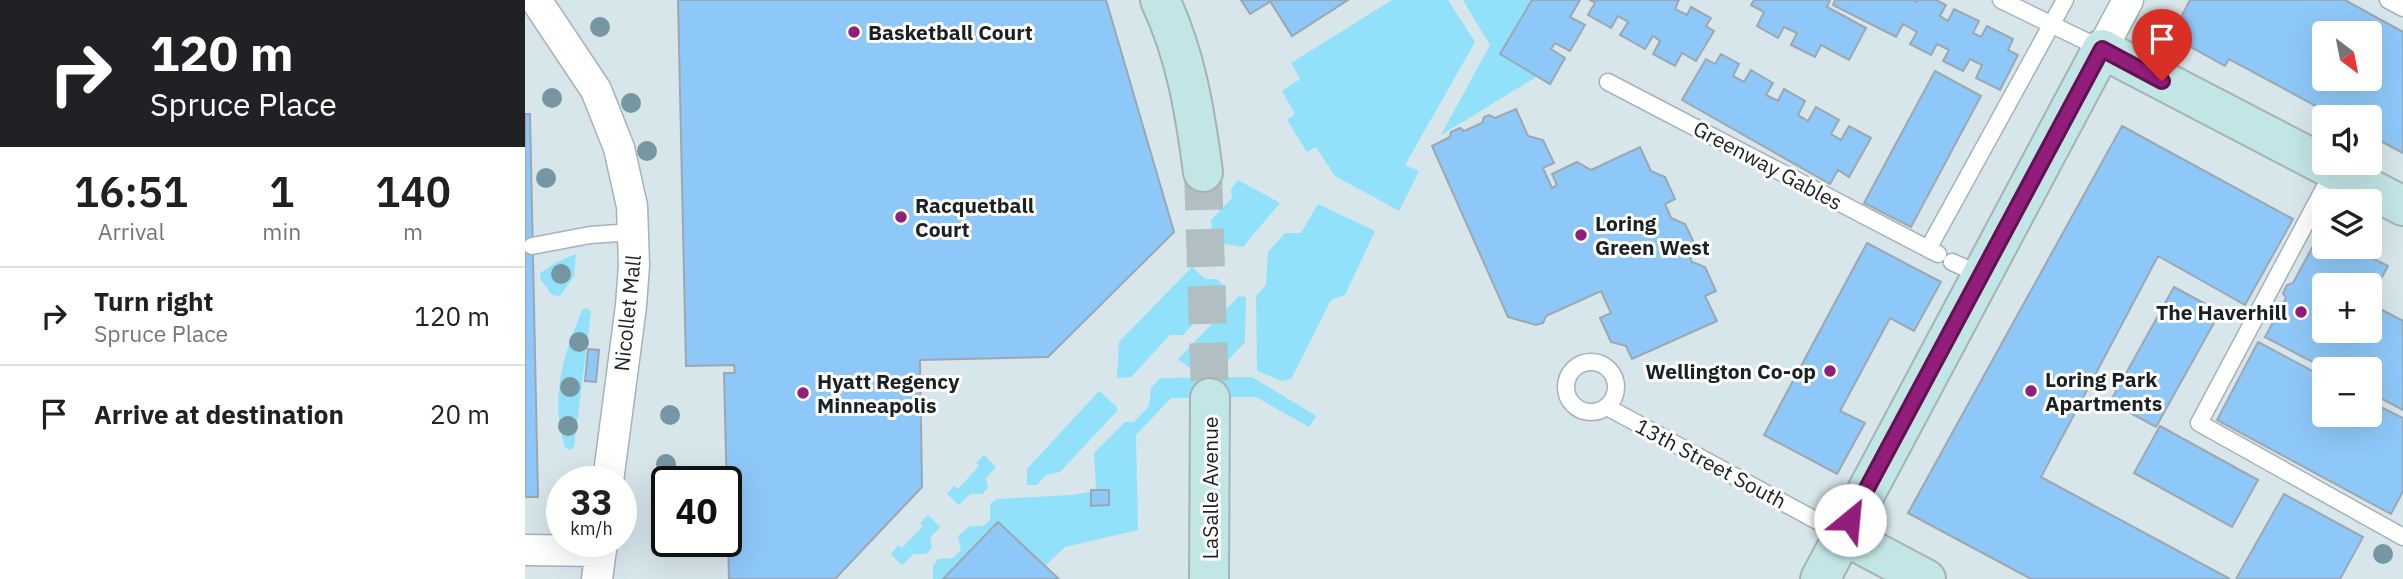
<!DOCTYPE html>
<html lang="en">
<head>
<meta charset="utf-8">
<style>
	body { margin:0; font-family:"IBM Plex Sans",sans-serif; background:#f6f6f6; color:#202124; height:100vh; display:flex; flex-direction:column; font-size:26px; white-space:nowrap }
	* { box-sizing:border-box; margin:0 }
	p { font-size:23px; color:#757577 }
	.icon { flex:none; width:38px; height:38px; fill:none; stroke:currentColor; stroke-width:2; stroke-linecap:round; stroke-linejoin:round }
	.map { position:relative; flex:1; overflow:hidden }
	.drawer { display:flex; flex-direction:column; background:#fff; width:525px }
	.drawer>* { flex:none }
	.guide { background:#202124; color:#fff; overflow:hidden }
	.needle { width:46px; rotate:148deg }
	.fabs { position:absolute; left:1787px; top:21px; display:grid; gap:14px }
	.fabs a { display:grid; place-items:center; width:70px; height:70px; border-radius:7px; background:#fff; box-shadow:0 7px 28px #0002; font-size:35px }
	.speed { position:absolute; left:21px; top:466px; display:flex; gap:14px; font-size:35px; font-weight:700; text-align:center }
	.speed>* { display:grid; place-content:center; width:91px; height:91px; border-radius:50%; background:#fff; box-shadow:0 7px 28px #0002; line-height:1 }
	.speed small { font-size:18px; font-weight:400 }
	.speed .limit { border:4px solid #111; border-radius:10px; background:#fff; color:#111 }
	.pin { position:absolute; display:grid; place-items:center; width:60px; height:60px; color:#fff; margin:-72px -30px; border-radius:50% 50% 50% 0; rotate:-45deg; box-shadow:0 0 7px #0007 }
	.pin .icon { rotate:45deg }
	.me { position:absolute; width:77px; margin:-38px; rotate:28deg; stroke-linejoin:round; filter:drop-shadow(0 0 5px #0008) }
	.turn { display:flex; align-items:center; gap:24px; height:147px; padding:0 35px; font-size:32px }
	.turn .icon { width:91px; height:91px; stroke-width:2.5 }
	.turn b { display:block; font-size:49px; line-height:60px }
	.eta { display:flex; justify-content:space-evenly; align-items:center; height:119px; text-align:center }
	.eta b { font-size:42px; font-weight:600; line-height:49px }
	ul { padding:0; list-style:none }
	li { display:flex; align-items:center; gap:21px; height:98px; padding:0 35px; border-top:2px solid #e0e0e0 }
	li div { flex:1 }
	li b { display:block; font-size:26px }
	li em { font-style:normal }
	main { display:flex; flex:1; min-height:0 }
	.map>svg:first-child { display:block }
</style>
</head>
<body>
<main>
<section class="drawer">
<div class="guide">
<div class="turn"><svg class="icon" aria-label="right" viewBox="0 0 24 24"><path d="M7 20v-9h11M14 6l5 5-5 5"/></svg><div><b>120 m</b>Spruce Place</div></div>
</div>
<div class="eta">
<div><b>16:51</b><p>Arrival</p></div>
<div><b>1</b><p>min</p></div>
<div><b>140</b><p>m</p></div>
</div>
<ul>
<li><svg class="icon" aria-label="right" viewBox="0 0 24 24"><path d="M7 20v-9h11M14 6l5 5-5 5"/></svg><div><b>Turn right</b><p>Spruce Place</p></div><em>120 m</em></li>
<li><svg class="icon" aria-label="arrive" viewBox="0 0 24 24"><path d="M6 21V4h12l-3 4 3 4H6"/></svg><div><b>Arrive at destination</b></div><em>20 m</em></li>
</ul>
</section>
<div class="map">
<svg width="1878" height="579" viewBox="0 0 1878 579">
	<rect width="100%" height="100%" fill="#d7e6eb"/>
	<path fill="#91e1fa" d="M 867,0 L 923,0 L 950,42 L 880,165 L 894,171 L 874,211 L 810,176 L 791,147 L 782,152 L 762,120 L 770,114 L 757,91 L 775,79 L 766,63 Z
		M 938,0 L 1007,0 L 975,54 L 1013,76 L 916,135 L 965,45 Z
		M 713,180 L 755,203 L 718,247 L 688,242 L 686,220 L 707,198 L 706,189 Z
		M 793,204 L 850,231 L 820,295 L 806,300 L 766,379 L 757,381 L 732,371 L 731,296 L 741,285 L 743,252 L 760,233 L 776,233 Z
		M 51,254 L 49,276 L 35,296 L 27,295 L 16,280 L 15,273 L 32,262 Z
		M 667,267 L 680,279 L 692,279 L 701,288 L 658,335 L 645,335 L 606,377 L 592,378 L 594,342 Z
		M 714,296 L 721,297 L 720,342 L 697,367 L 663,367 L 653,359 Z
		M 62,308 L 66,312 L 49,447 L 46,450 L 40,448 C 25,397 37,359 57,310 Z
		M 727,377 L 791,416 L 784,427 L 731,397 L 646,398 L 611,435 L 613,530 L 540,547 L 520,566 L 473,522 L 418,579 L 408,579 L 408,566 L 413,559 L 428,558 L 436,550 L 433,536 L 445,526 L 458,526 L 465,520 L 465,504 L 471,499 L 546,495 L 571,491 L 569,453 L 600,422 L 609,422 L 624,406 L 626,388 L 635,378 Z
		M 574,391 L 592,407 L 592,411 L 535,472 L 521,475 L 512,485 L 502,485 L 502,469 Z
		M 459,455 L 471,467 L 461,478 L 463,488 L 457,494 L 445,494 L 434,505 L 422,494 L 429,486 L 433,489 L 454,466 L 451,463 Z
		M 403,515 L 415,527 L 405,538 L 407,548 L 401,554 L 389,554 L 377,565 L 366,554 L 373,545 L 377,548 L 398,526 L 395,523 Z"/>
	<path fill="#8ec8f8" stroke="#9da7b0" stroke-width="2" fill-rule="evenodd" d="M 153,0 L 581,0 L 649,232 L 523,357 L 395,360 L 397,487 L 310,579 L 204,579 L 199,373 L 210,373 L 209,365 L 161,366 Z
		M 716,0 L 748,0 L 725,14 Z
		M 748,0 L 823,0 L 767,36 L 745,1 Z
		M 1007,0 L 1055,0 L 1045,17 L 1060,25 L 1045,51 L 1030,43 L 1026,49 L 1040,58 L 1025,84 L 975,54 Z
		M 1065,0 L 1154,0 L 1150,9 L 1162,15 L 1166,7 L 1186,18 L 1181,26 L 1189,31 L 1171,61 L 1157,53 L 1150,66 L 1128,54 L 1135,41 L 1128,36 L 1120,49 L 1095,35 L 1103,22 L 1093,16 L 1086,28 L 1063,15 L 1070,3 Z
		M 1229,0 L 1305,0 L 1302,7 L 1341,28 L 1324,60 L 1296,45 L 1290,57 L 1266,45 L 1272,33 L 1259,27 L 1253,38 L 1232,26 L 1239,12 L 1226,5 Z
		M 1310,0 L 1387,0 L 1391,2 L 1392,0 L 1411,0 L 1421,5 L 1415,16 L 1423,21 L 1429,9 L 1454,21 L 1448,33 L 1456,37 L 1462,26 L 1488,39 L 1483,50 L 1493,55 L 1475,90 L 1451,78 L 1457,65 L 1445,59 L 1438,71 L 1418,61 L 1424,50 L 1412,44 L 1406,55 L 1385,44 L 1392,32 L 1378,24 L 1371,37 L 1308,5 Z
		M 1665,0 L 1820,0 L 1878,32 L 1878,153 L 1844,135 L 1844,117 L 1811,117 L 1704,59 L 1700,66 L 1646,36 ZM 1799,33 L 1844,33 L 1844,79 L 1799,79 Z
		M 1196,54 L 1214,64 L 1208,76 L 1219,82 L 1226,70 L 1248,83 L 1241,95 L 1253,101 L 1259,89 L 1280,101 L 1273,115 L 1283,121 L 1291,107 L 1314,120 L 1306,134 L 1316,140 L 1324,126 L 1346,138 L 1324,177 L 1313,170 L 1305,184 L 1157,100 L 1181,59 L 1190,64 Z
		M 1410,71 L 1456,96 L 1386,227 L 1339,203 Z
		M 991,109 L 1003,136 L 1018,140 L 1029,163 L 1018,168 L 1027,188 L 1032,185 L 1027,174 L 1052,162 L 1066,170 L 1115,147 L 1126,171 L 1140,177 L 1150,199 L 1140,204 L 1146,218 L 1160,224 L 1171,247 L 1162,251 L 1167,262 L 1180,267 L 1191,291 L 1180,296 L 1192,321 L 1107,359 L 1101,346 L 1086,342 L 1075,318 L 1086,313 L 1076,291 L 1021,316 L 1018,323 L 1011,325 L 983,317 L 907,146 L 925,137 L 926,132 L 935,128 L 939,131 L 957,123 L 959,117 L 964,115 L 970,118 Z
		M 0,114 L 5,114 L 13,497 L 0,497 Z
		M 1597,126 L 1768,219 L 1720,305 L 1633,256 L 1516,477 L 1705,579 L 1506,579 L 1383,513 Z
		M 1796,231 L 1799,233 L 1799,247 L 1825,247 L 1863,266 L 1844,301 L 1844,285 L 1799,285 L 1799,331 L 1844,331 L 1844,303 L 1878,321 L 1878,410 L 1844,392 L 1844,369 L 1801,369 L 1740,337 L 1761,298 L 1758,293 L 1762,285 L 1768,283 Z
		M 1342,243 L 1416,282 L 1389,331 L 1365,318 L 1315,411 L 1340,423 L 1312,474 L 1239,435 Z
		M 1649,287 L 1695,312 L 1631,427 L 1585,402 Z
		M 1733,342 L 1799,377 L 1799,415 L 1844,415 L 1844,401 L 1878,418 L 1878,491 L 1866,514 L 1692,420 Z
		M 63,349 L 74,350 L 71,382 L 60,381 Z
		M 1635,426 L 1733,480 L 1707,527 L 1609,473 Z
		M 566,490 L 584,490 L 584,505 L 566,506 Z
		M 1759,494 L 1838,537 L 1815,579 L 1711,579 Z
		M 473,522 L 520,566 L 534,579 L 418,579 Z"/>
	<g fill="none" stroke-linecap="round" stroke-linejoin="round">
		<path stroke="#b1bfc3" stroke-width="38" stroke-dasharray="38 19" stroke-linecap="butt" d="M 678,172 L 685,398"/>
		<defs>
			<path id="lane" d="M 1476,0 L 1577,49
				M 1863,0 L 1878,8
				M 1083,82 L 1413,254
				M 1809,170 L 1674,423 L 1878,537
				M 7,246 L 65,235 L 108,232
				M 1403,249 L 1540,0
				M 1427,262 L 1456,275
				M1041 387a25 25 0 1 1 50 0a25 25 0 1 1-50 0Z
				M 1082,407 L 1318,535"/>
			<path id="street" d="M 11,0 L 71,90 L 94,148 L 107,206 L 109,265 L 106,306 L 83,481
				M 1577,49 L 1603,0
				M 0,550 L 76,551
				M 72,579 L 77,541"/>
			<path id="secondary" d="M 635,0 C 661,55 670,112 678,172
				M 1318,535 L 1401,579
				M 684,579 L 685,398
				M 1295,579 L 1577,49 L 1878,206"/>
		</defs>
		<use href="#lane" stroke="#a5b3b8" stroke-width="19"/>
		<use href="#street" stroke="#a5b3b8" stroke-width="33"/>
		<use href="#secondary" stroke="#a5b3b8" stroke-width="42"/>
		<use href="#lane" stroke="#fff" stroke-width="16"/>
		<use href="#street" stroke="#fff" stroke-width="30"/>
		<use href="#secondary" stroke="#c2e5e6" stroke-width="38"/>
	</g>
	<g fill="#7697a2">
		<circle cx="75" cy="27" r="10"/>
		<circle cx="27" cy="98" r="10"/>
		<circle cx="106" cy="103" r="10"/>
		<circle cx="122" cy="151" r="10"/>
		<circle cx="21" cy="178" r="10"/>
		<circle cx="36" cy="274" r="10"/>
		<circle cx="54" cy="342" r="10"/>
		<circle cx="45" cy="387" r="10"/>
		<circle cx="145" cy="415" r="10"/>
		<circle cx="43" cy="426" r="10"/>
		<circle cx="141" cy="464" r="10"/>
		<circle cx="1858" cy="554" r="10"/>
	</g>
	<g fill="none" stroke-linecap="round" stroke-linejoin="round">
		<defs>
			<path id="route" d="M 1325,520 L 1577,49 L 1637,81"/>
		</defs>
		<use href="#route" stroke="#601350" stroke-width="18"/>
		<use href="#route" stroke="#931d7b" stroke-width="12"/>
	</g>
	<g fill="#931d7b" stroke="#fff" stroke-width="2.5">
		<circle cx="329" cy="32" r="7"/>
		<circle cx="376" cy="217" r="7"/>
		<circle cx="1056" cy="235" r="7"/>
		<circle cx="1776" cy="312" r="7"/>
		<circle cx="1305" cy="371" r="7"/>
		<circle cx="1506" cy="391" r="7"/>
		<circle cx="278" cy="393" r="7"/>
	</g>
	<g text-anchor="middle" dominant-baseline="central" stroke-width="6" stroke-linejoin="round" paint-order="stroke">
		<g font-size="21" font-weight="bold" fill="#1b2123" stroke="#fff" text-anchor="start">
			<text x="343" y="32">Basketball Court</text>
			<text x="390" y="205">Racquetball<tspan x="390" dy="24">Court</tspan></text>
			<text x="1070" y="223">Loring<tspan x="1070" dy="24">Green West</tspan></text>
			<text x="1762" y="312" text-anchor="end">The Haverhill</text>
			<text x="1291" y="371" text-anchor="end">Wellington Co-op</text>
			<text x="1520" y="379">Loring Park<tspan x="1520" dy="24">Apartments</tspan></text>
			<text x="292" y="381">Hyatt Regency<tspan x="292" dy="24">Minneapolis</tspan></text>
		</g>
		<g font-size="21" fill="#1b2123" stroke="#fff">
			<text transform="translate(1243 165) rotate(28)">Greenway Gables</text>
			<text transform="translate(102 313) rotate(-84)">Nicollet Mall</text>
			<text transform="translate(1186 463) rotate(28)">13th Street South</text>
			<text transform="translate(685 488) rotate(-90)">LaSalle Avenue</text>
		</g>
	</g>
</svg>
<div class="fabs">
<a><svg class="needle" viewBox="-14 -14 28 28"><path d="M0-13l5 13h-10z" fill="#e53935"/><path d="M0 13l5-13h-10z" fill="#757577"/></svg></a>
<a><svg class="icon" aria-label="sound" viewBox="0 0 24 24"><path d="M4 9h4l5-4v14l-5-4H4zM17 9q2 3 0 6"/></svg></a>
<a><svg class="icon" aria-label="layers" viewBox="0 0 24 24"><path d="M12 4l9 5-9 5-9-5zM3 14l9 5 9-5"/></svg></a>
<a>+</a>
<a>−</a>
</div>
<div class="speed"><div>33<small>km/h</small></div><div class="limit">40</div></div>
<div class="pin" style="left:1637px;top:81px;background:#d93025"><svg class="icon" aria-label="arrive" viewBox="0 0 24 24"><path d="M6 21V4h12l-3 4 3 4H6"/></svg></div>
<svg class="me" style="left:1325px;top:520px" viewBox="-20 -20 40 40"><circle r="19" fill="#fff"/><path d="M0-13L10 11 0 6-10 11z" fill="#931d7b"/></svg>
</div>
</main>
</body>
</html>
